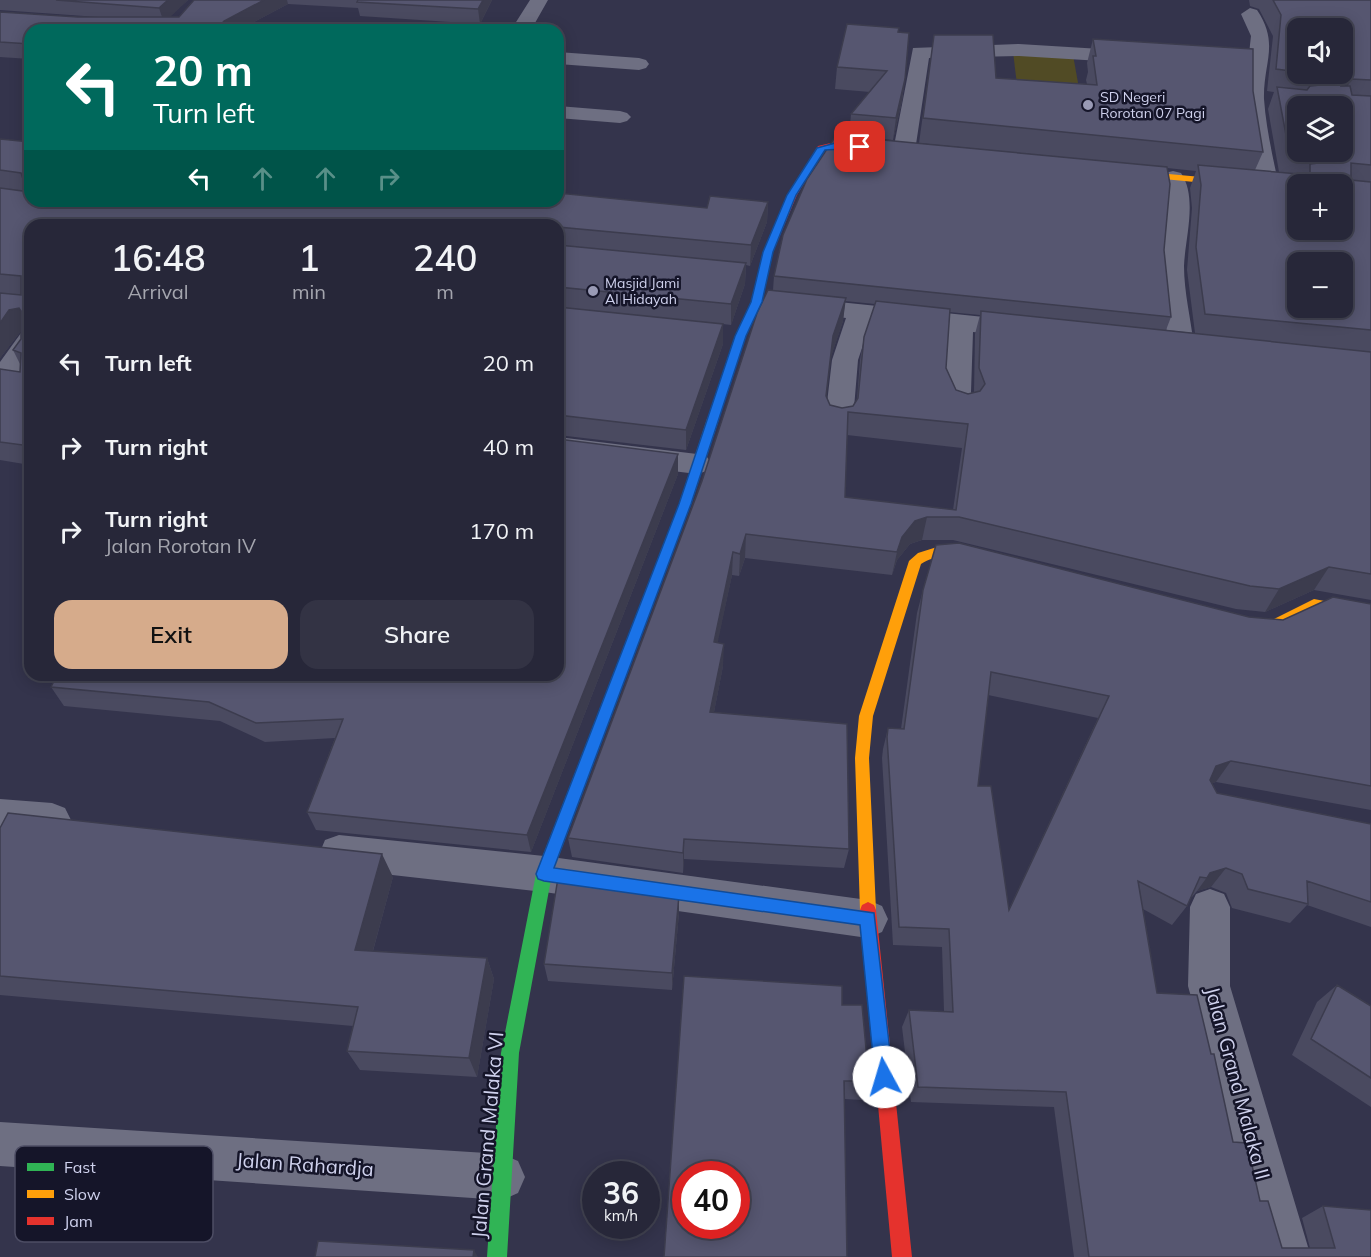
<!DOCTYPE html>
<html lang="en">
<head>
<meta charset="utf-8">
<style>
	body { margin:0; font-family:Mulish,sans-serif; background:#334; color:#f1f3f6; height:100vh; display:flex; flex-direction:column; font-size:22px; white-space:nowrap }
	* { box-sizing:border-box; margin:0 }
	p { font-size:20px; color:#a4a5ae }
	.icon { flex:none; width:33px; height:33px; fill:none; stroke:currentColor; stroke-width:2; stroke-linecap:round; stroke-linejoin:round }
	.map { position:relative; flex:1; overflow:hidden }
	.side { position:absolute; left:24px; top:219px; width:540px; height:462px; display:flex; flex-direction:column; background:#272739; border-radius:18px; box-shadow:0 3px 15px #0003,0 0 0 2px #434453 }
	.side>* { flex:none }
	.hud { position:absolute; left:24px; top:24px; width:540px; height:183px; border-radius:18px; box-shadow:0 3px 15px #0003,0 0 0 2px #434453; background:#00695c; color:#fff; overflow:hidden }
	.tools { position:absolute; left:1287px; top:18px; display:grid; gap:12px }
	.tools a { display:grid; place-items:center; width:66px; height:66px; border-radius:12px; background:#272739; box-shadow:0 3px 15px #0003,0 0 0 2px #434453; font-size:30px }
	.speed { position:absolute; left:582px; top:1161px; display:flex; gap:12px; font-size:30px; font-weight:700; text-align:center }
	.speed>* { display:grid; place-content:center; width:78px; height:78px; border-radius:50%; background:#272739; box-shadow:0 3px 15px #0003,0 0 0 2px #434453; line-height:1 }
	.speed small { font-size:15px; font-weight:400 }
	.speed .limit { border:9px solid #d22; background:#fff; color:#111 }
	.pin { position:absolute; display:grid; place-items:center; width:51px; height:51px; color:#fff; margin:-26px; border-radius:12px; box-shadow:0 3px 9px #0006 }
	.me { position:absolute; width:66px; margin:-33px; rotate:354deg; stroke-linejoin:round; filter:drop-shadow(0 0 4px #0008) }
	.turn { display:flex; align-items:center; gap:21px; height:126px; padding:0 30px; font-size:27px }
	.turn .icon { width:78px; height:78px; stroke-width:2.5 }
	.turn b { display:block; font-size:42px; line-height:51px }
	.lanes { display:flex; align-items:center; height:57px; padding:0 30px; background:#0003; justify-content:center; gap:30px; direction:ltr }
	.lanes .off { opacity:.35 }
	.eta { display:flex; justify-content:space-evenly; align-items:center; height:102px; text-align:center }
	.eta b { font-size:36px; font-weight:600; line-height:42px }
	.cta { display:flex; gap:12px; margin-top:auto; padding:12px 30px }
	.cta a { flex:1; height:69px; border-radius:18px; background:#d6ab8b; color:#111; font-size:24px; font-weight:600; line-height:69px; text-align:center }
	.cta a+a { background:#334; color:#f1f3f6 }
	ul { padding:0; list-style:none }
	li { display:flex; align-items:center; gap:18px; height:84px; padding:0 30px }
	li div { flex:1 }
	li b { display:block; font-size:22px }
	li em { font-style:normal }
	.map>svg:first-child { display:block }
</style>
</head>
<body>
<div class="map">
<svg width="1371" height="1257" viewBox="0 0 1371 1257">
	<rect width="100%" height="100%" fill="#34344c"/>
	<path fill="#514b25" d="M 1013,52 L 1073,55 L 1082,105 L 1019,101 Z"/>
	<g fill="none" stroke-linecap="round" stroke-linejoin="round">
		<path fill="#6e6f82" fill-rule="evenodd" d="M 530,0 L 548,0 L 531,30 L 511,30 Z
			M 1250,8 L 1257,10 C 1280,44 1263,63 1264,99 C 1266,128 1273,158 1279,186 L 1276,191 L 1260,191 L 1257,186 L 1248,143 L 1244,98 L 1251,36 L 1241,14 Z
			M 1019,44 L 1134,51 L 1141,53 L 1144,57 L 1141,61 L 1134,63 L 1019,56 L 929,58 L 915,151 L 912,156 L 896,156 L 893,151 L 913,48 Z
			M 558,52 L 639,58 L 646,60 L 649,64 L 646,68 L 639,70 L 558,64 Z
			M 558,106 L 620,111 L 627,113 L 631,117 L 627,121 L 620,123 L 558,118 Z
			M 1173,171 L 1181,173 C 1198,198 1185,238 1184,266 C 1184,292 1191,320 1194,346 L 1190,352 L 1181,354 L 1172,352 L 1168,346 L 1160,268 L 1166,201 L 1162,178 L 1165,173 Z
			M 800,298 L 1023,321 L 1032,323 L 1036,329 L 1032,335 L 1023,337 L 973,332 L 971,392 L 977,406 L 973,412 L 963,415 L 953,412 L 943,392 L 947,329 L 871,321 L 858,360 L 853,420 L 849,427 L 839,429 L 829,427 L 825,420 L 832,360 L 846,318 L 791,311 L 787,306 L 791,301 Z
			M 30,331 L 30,358 L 20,372 L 30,373 L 30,391 L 0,386 L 0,362 L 21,333 Z
			M 558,437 L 697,454 L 707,457 L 712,464 L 707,471 L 697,474 L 558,457 Z
			M 0,799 L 52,803 L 65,808 L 71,820 L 65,832 L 52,837 L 0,831 Z
			M 339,835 L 544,856 L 868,900 L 882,906 L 888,919 L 882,932 L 868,938 L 544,892 L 339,869 L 325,864 L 320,852 L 325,840 Z
			M 1210,889 L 1224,894 L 1230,907 L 1230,986 L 1311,1257 L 1263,1257 L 1188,986 L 1190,907 L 1196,894 Z
			M 0,1122 L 502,1154 L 518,1161 L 525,1177 L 518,1193 L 502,1200 L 0,1166 Z"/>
		<path fill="#30b455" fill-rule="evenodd" d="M 550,851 L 556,853 L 558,858 L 552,874 L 519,1053 L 507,1257 L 487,1257 L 501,1053 L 536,874 L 544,853 Z"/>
		<path fill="#ff9f0a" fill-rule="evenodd" d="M 1125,170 L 1298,186 L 1298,192 L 1122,175 L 1120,173 Z
			M 713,415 L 719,419 L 691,504 L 558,858 L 556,863 L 550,865 L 544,863 L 542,858 L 679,504 L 707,419 Z
			M 937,547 L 953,548 L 983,556 L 984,559 L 978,564 C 959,558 939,552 921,564 L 873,716 L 869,758 L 876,910 L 874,915 L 868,918 L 862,915 L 860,910 L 855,758 L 859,716 L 909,561 L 918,553 Z
			M 1314,599 L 1371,610 L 1371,620 L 1315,609 L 1274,631 L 1269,632 L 1253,630 L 1251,626 L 1253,622 L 1268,622 Z"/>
		<path fill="#e5322d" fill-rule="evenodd" d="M 839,141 L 874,145 L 878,148 L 874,151 L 839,147 L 824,150 L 797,195 L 773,252 L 761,302 L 746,336 L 719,419 L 713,423 L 709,422 L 707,419 L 736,336 L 751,302 L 763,252 L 787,195 L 818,146 Z
			M 868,902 L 874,905 L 876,910 L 912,1257 L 892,1257 L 860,910 L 862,905 Z"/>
	</g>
	<path fill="#4a4a60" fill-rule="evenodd" d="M 0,0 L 188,0 L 169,17 L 179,17 L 194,0 L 492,0 L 480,24 L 360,16 L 358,8 L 288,4 L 239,30 L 30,30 L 30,59 L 0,57 L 0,12 L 78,17 L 98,17 L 0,10 Z
		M 1249,0 L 1371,0 L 1371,600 L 1314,590 L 1265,612 L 1236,609 L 953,540 L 922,540 L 910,544 L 897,560 L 892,575 L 745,558 L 739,576 L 732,575 L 717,643 L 723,666 L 714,712 L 849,849 L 844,868 L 684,859 L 683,873 L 572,857 L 568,838 L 773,290 L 774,276 L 1092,160 L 919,143 L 934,35 L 996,78 L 1087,84 L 1086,80 L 1088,72 L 1087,63 L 1093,39 L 1253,91 L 1263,152 L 1255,170 L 1279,172 L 1268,109 L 1274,92 L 1267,91 L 1273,36 L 1259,9 L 1250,6 ZM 1298,28 L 1342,74 L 1298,74 ZM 1167,168 L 1196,171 L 1190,188 L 1192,208 L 1187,270 L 1195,333 L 1166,330 L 1171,317 L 1164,250 ZM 845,301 L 875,304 L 864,337 L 860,360 L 857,400 L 853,406 L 842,408 L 830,405 L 826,396 L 830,359 L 843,321 ZM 949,312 L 980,315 L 975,334 L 974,392 L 968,394 L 956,390 L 946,368 ZM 847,435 L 962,448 L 953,510 L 845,497 Z
		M 898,32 L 905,79 L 902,101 L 893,140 L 849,136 L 851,114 L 870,92 L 835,89 L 837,67 Z
		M 0,139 L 30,142 L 30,201 L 558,201 L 707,208 L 768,202 L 767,222 L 750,266 L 746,265 L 745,284 L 731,325 L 723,324 L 723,344 L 686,450 L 558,435 L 558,225 L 30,225 L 30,465 L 0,460 L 0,369 L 20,372 L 20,364 L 13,350 L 21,339 L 21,331 L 0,358 Z
		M 678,474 L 531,852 L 316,830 L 307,812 L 335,738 L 265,742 L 220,721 L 64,706 L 51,687 Z
		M 923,590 L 1283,620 L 1371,604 L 1371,810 L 1216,782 L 1212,783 L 1217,793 L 1371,824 L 1371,927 L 1307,905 L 1290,923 L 1232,908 L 1226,893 L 1211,887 L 1197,891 L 1192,897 L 1191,897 L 1187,906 L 1172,925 L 1143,909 L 1157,993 L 1211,1054 L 1233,1142 L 1282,1248 L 1310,1248 L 1302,1218 L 1323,1206 L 1371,1257 L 1074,1257 L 1054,1107 L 911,1102 L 902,1027 L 909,1010 L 944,1011 L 942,947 L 893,945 L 882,758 L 883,749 L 888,728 L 901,729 L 917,613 ZM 988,695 L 1098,718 L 1009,909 L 978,786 Z
		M 0,828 L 393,877 L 373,951 L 487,958 L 494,979 L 477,1077 L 360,1070 L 347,1051 L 353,1026 L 0,995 Z
		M 679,913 L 672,990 L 548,981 L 544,964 Z
		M 1337,985 L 1371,1006 L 1371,1107 L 1292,1055 L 1317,1002 Z
		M 842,1005 L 869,1081 L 862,1100 L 845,1099 Z"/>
	<path fill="#3c3c4e" d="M 168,0 L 188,0 L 164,23 L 159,8 Z
		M 264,0 L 287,0 L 288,4 L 239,30 L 216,30 L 224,21 Z
		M 483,0 L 492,0 L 480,24 L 478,9 Z
		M 905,79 L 902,101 L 893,140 L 896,118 Z
		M 1351,79 L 1341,101 L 1332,104 L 1342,82 Z
		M 768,202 L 767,222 L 750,266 L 751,245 Z
		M 746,263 L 745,284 L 731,325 L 731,304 Z
		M 846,298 L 843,321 L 830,360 L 833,336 Z
		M 19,308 L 30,329 L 21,331 L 0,358 L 0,323 L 9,310 Z
		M 723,324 L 723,344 L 686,450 L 686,430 Z
		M 678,454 L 678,474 L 531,852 L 527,835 Z
		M 927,517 L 922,540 L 910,544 L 897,560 L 892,575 L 897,552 L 902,537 L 915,521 Z
		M 746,534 L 745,558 L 739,576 L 740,554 Z
		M 733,552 L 732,575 L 713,665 L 714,642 Z
		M 1329,567 L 1314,590 L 1265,612 L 1279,589 Z
		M 724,644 L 723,666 L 710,733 L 710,712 Z
		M 1231,761 L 1216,782 L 1202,787 L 1216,766 Z
		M 684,839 L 684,859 L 683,873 L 683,853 Z
		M 382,854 L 393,877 L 367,972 L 355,950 Z
		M 1226,868 L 1211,887 L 1197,891 L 1210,873 Z
		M 679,895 L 679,913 L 672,990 L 672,973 Z
		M 487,958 L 494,979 L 477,1077 L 469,1058 Z
		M 474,1250 L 478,1257 L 473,1257 Z"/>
	<path fill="#565670" stroke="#3c3c4e" stroke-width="1.5" fill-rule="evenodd" d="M 56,0 L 168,0 L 159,8 Z
		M 194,0 L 264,0 L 224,21 L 216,30 L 30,30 L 30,44 L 0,42 L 0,12 L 78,17 L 179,17 Z
		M 358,0 L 483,0 L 478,9 L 357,2 Z
		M 1273,0 L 1371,0 L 1371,80 L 1351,79 L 1342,82 L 1341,86 L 1350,86 L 1352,95 L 1371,96 L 1371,165 L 1351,163 L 1351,180 L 1371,182 L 1371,330 L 1205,314 L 1196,247 L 1201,185 L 1198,165 L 1310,175 L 1310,164 L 1318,163 L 1318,160 L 1290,156 L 1277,87 L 1307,90 L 1310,86 L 1332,84 L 1328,79 L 1320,76 L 1305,74 L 1342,74 L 1342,28 L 1298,28 L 1298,72 L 1276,69 L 1281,15 ZM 1298,106 L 1342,106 L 1342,152 L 1298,152 ZM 1298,184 L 1342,184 L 1342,230 L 1298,230 ZM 1298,262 L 1342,262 L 1342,308 L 1298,308 Z
		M 847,24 L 899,28 L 898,32 L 909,33 L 905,79 L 896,118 L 851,114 L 887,71 L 837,67 Z
		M 934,35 L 993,35 L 996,78 L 1097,85 L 1093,56 L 1096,56 L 1093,39 L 1253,49 L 1253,91 L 1263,152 L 923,118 Z
		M 841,136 L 1167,167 L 1170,184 L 1164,250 L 1171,317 L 774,276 L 783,235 L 807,179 L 835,137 Z
		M 0,139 L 30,142 L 30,179 L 23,179 L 21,173 L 0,170 Z
		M 0,188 L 30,192 L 30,201 L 109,201 L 163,207 L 239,205 L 236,201 L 558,201 L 558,193 L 707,208 L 710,196 L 768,202 L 751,245 L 558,227 L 558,225 L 30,225 L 30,446 L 0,442 L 0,369 L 20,372 L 21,353 L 13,350 L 21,339 L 21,311 L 19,308 L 9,310 L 0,323 L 0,293 L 21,295 L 21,276 L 0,274 Z
		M 558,245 L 746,263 L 731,304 L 558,287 Z
		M 768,290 L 846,298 L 833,336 L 826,396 L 830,405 L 842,408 L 853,406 L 858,398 L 864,337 L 876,301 L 950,309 L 946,368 L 956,390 L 968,394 L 980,391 L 985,384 L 979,368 L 981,311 L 1371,352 L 1371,574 L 1329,567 L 1279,589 L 1250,586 L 959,517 L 927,517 L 915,521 L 902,537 L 897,552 L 746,534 L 740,554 L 733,552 L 714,642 L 724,644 L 710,712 L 847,724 L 849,849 L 684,839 L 683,853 L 568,838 L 702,481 L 757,313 ZM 848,412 L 968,424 L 956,510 L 845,497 Z
		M 558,307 L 723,324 L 686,430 L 558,415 Z
		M 558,439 L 678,454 L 527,835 L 307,812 L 343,719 L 256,723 L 209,702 L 51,687 L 57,675 L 558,675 Z
		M 959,543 L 1249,617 L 1283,620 L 1333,597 L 1371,604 L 1371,786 L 1231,761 L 1216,766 L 1210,780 L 1217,793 L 1371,824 L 1371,902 L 1307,881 L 1308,904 L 1248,889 L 1242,874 L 1226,868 L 1210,873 L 1207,878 L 1200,877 L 1187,906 L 1138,881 L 1157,993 L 1197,995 L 1211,1054 L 1214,1054 L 1233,1142 L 1247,1143 L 1260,1201 L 1268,1201 L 1282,1248 L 1335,1248 L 1323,1206 L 1371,1210 L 1371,1257 L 1089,1257 L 1066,1092 L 918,1087 L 909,1010 L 953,1012 L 949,929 L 899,927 L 887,737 L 888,728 L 904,729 L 923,590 L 936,545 ZM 991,672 L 1109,696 L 1009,910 L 991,786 L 978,786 Z
		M 8,813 L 382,854 L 355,950 L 487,958 L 469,1058 L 347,1051 L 358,1007 L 0,976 L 0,828 Z
		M 558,878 L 679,895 L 672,973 L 544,964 Z
		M 684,976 L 842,986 L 842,1005 L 862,1005 L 869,1081 L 844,1081 L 847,1257 L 664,1257 ZM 686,1174 L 736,1174 L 736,1226 L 686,1226 Z
		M 1337,985 L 1371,1006 L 1371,1078 L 1311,1039 Z
		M 318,1241 L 474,1250 L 473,1257 L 315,1257 Z"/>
	<path fill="#1a73e8" stroke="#114b97" stroke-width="1.5" d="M 839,142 L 865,147 C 856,152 836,148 825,150 L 796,195 L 773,252 L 762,302 L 746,336 L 691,504 L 554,868 L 874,913 L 893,1077 L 890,1083 L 884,1086 L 877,1083 L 875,1077 L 860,925 L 544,881 L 538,879 L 536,874 L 679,504 L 735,336 L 751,302 L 763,252 L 787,195 L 817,148 Z"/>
	<g fill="#999ab5" stroke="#151529" stroke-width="2">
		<circle cx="1088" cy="105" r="6"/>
		<circle cx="593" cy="291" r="6"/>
	</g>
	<g text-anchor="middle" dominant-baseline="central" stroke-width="5" stroke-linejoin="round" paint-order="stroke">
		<g font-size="14" fill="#cfd1ed" stroke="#151529" text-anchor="start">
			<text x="1100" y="97">SD Negeri<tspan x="1100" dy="16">Rorotan 07 Pagi</tspan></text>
			<text x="605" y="283">Masjid Jami<tspan x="605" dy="16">Al Hidayah</tspan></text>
		</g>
		<g font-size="20" fill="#cfd1ed" stroke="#151529">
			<text transform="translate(1238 1083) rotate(75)">Jalan Grand Malaka II</text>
			<text transform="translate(487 1135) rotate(-85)">Jalan Grand Malaka VI</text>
			<text transform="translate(305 1164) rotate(4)">Jalan Rahardja</text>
		</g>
	</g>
	<rect x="15" y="1146" width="198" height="96" rx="9" fill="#151529" stroke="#4d4d64" stroke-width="1.5"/>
	<rect x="27" y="1163" width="27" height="8" fill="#30b455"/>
	<rect x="27" y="1190" width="27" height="8" fill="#ff9f0a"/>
	<rect x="27" y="1217" width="27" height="8" fill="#e5322d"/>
	<g font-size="16" fill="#cfd1ed">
		<text x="64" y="1173">Fast</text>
		<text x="64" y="1200">Slow</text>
		<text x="64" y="1227">Jam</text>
	</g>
</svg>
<div class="tools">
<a><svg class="icon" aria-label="sound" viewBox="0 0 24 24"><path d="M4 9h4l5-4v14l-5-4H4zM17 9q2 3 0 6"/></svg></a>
<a><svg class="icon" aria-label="layers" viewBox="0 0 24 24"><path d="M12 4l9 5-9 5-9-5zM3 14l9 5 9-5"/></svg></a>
<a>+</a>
<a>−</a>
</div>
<div class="speed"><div>36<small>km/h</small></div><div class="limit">40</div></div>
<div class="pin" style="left:860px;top:147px;background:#d93025"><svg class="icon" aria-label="arrive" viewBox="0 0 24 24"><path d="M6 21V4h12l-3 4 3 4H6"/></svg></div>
<svg class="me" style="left:884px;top:1077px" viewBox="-20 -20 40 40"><circle r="19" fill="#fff"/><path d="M0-13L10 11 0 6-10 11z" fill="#1a73e8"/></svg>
<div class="hud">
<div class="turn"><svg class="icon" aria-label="left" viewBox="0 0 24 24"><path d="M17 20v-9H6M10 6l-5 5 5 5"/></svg><div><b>20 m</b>Turn left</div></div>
<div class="lanes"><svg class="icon" aria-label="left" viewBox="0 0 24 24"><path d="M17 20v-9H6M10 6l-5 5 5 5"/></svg><svg class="icon off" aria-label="ahead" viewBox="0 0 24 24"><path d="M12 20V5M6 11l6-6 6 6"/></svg><svg class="icon off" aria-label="ahead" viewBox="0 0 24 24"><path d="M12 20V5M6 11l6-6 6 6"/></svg><svg class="icon off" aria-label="right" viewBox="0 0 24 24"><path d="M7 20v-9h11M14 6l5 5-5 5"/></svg></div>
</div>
<section class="side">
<div class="eta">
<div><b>16:48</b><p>Arrival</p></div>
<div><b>1</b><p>min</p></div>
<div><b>240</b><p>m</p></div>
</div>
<ul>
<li><svg class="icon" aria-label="left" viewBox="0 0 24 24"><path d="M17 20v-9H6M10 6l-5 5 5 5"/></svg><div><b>Turn left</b></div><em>20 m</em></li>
<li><svg class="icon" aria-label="right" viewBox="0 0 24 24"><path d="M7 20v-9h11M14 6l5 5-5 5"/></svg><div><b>Turn right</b></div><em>40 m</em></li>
<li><svg class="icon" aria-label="right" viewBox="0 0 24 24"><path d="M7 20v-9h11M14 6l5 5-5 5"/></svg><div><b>Turn right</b><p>Jalan Rorotan IV</p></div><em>170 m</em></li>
</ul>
<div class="cta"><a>Exit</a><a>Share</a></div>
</section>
</div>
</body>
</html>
